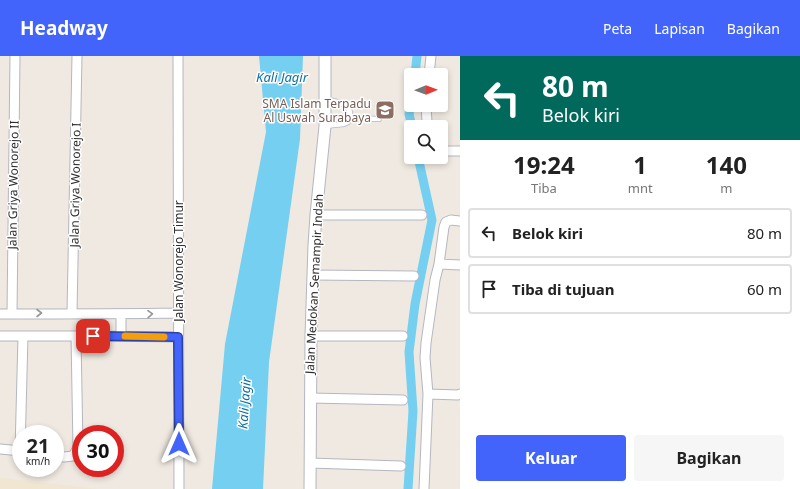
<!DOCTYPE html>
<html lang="id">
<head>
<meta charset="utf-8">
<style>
	body { margin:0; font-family:"Noto Sans",sans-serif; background:#f6f6f6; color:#222; height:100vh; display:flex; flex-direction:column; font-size:15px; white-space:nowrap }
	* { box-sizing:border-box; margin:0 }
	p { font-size:13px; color:#767676 }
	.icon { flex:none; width:22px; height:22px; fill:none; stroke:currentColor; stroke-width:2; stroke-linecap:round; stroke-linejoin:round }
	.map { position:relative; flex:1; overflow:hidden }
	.details { display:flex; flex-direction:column; background:#fff; width:340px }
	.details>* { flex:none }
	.top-card { background:#00695c; color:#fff; overflow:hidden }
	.needle { width:26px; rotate:89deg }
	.fabs { position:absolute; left:404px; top:12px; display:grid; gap:8px }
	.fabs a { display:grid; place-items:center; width:44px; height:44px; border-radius:4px; background:#fff; box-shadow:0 2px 6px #0003; font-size:20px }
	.speed { position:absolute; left:12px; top:369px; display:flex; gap:8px; font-size:20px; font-weight:700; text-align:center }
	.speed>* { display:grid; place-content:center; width:52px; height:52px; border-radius:50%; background:#fff; box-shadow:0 2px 6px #0003; line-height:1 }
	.speed small { font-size:10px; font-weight:400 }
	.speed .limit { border:6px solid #d22; background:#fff; color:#111 }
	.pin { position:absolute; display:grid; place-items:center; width:34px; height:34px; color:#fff; margin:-17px; border-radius:8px; box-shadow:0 2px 6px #0006 }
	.me { position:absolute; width:44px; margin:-22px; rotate:0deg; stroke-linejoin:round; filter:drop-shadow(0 0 3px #0008) }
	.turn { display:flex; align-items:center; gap:14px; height:84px; padding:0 16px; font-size:18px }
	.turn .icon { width:52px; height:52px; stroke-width:2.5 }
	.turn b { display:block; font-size:28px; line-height:34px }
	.eta { display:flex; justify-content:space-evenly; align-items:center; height:68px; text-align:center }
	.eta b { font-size:24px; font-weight:700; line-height:28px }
	.button { display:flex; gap:8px; margin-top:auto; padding:8px 16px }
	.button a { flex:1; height:46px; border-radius:4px; background:#4264fb; color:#fff; font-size:16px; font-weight:700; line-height:46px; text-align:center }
	.button a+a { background:#f6f6f6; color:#222 }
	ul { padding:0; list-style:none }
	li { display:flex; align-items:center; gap:12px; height:50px; margin:0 8px 6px; padding:0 8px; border:2px solid #e0e0e0; border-radius:4px }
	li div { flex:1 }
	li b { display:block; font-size:15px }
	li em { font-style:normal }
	header { display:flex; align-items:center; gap:24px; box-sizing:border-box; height:56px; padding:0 20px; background:#4264fb; color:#fff }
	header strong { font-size:19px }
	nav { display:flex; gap:22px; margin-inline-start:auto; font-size:14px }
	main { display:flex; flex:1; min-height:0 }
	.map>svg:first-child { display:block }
</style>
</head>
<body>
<header>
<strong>Headway</strong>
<nav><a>Peta</a><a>Lapisan</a><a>Bagikan</a></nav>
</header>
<main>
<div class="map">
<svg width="460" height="433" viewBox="0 0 460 433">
	<rect width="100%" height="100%" fill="#efe9e1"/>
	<path fill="#f0e6d1" d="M 0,422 L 98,433 L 0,433 Z"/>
	<path fill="#75cff0" d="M 259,0 L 303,0 L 300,83 L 269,306 L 263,433 L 212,433 L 225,288 L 266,76 Z"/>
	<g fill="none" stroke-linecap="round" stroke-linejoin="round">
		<path stroke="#75cff0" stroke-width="9" d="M 415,19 L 417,0
			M 411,47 L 409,58 L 412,71
			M 408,433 L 413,355 L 409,296 L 415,248 L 432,164 L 418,101"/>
		<defs>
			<path id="service" d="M 351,62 L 379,63
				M 325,70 L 344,68 L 348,66 C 356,50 339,45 326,44"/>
			<path id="minor" d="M 178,0 L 179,433
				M 429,19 L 431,0
				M 426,49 L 427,66 L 429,71
				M 441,94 L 444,95 L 460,95
				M 316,159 L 422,159
				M 439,208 L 460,209
				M 313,219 L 414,220
				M 72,257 L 77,0
				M 0,258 C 59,258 119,258 178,257
				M 12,258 L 15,0
				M 0,280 L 93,280 L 178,281
				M 121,280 L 121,258
				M 311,280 L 403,280
				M 428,338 L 458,339 L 460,338
				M 310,342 L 403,344
				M 0,393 L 21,395
				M 20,395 L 23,280
				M 55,400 L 64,401 L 73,400 L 78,392 L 76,280
				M 310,407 L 401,410
				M 424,433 L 428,338 L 425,302 L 426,287 L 435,224 L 439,208 L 444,171 L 446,166 L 451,164 L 460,165"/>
			<path id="tertiary" d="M 310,433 L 311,280 L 314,189 L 316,159 L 325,70 L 325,0"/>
		</defs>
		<use href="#service" stroke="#b4b7c1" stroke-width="6"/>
		<use href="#minor" stroke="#b4b7c1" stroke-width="11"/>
		<use href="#tertiary" stroke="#b4b7c1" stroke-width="13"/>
		<use href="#service" stroke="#fff" stroke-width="4.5"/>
		<use href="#minor" stroke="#fff" stroke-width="9"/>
		<use href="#tertiary" stroke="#fff" stroke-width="11"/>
	</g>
	<defs><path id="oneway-chevron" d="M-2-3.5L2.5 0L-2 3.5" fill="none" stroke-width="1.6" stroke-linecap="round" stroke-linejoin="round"/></defs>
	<g stroke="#969696">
		<use href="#oneway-chevron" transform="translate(39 257)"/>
		<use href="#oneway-chevron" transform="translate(150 258) rotate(-1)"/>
	</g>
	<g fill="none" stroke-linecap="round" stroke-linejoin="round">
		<defs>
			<path id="route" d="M 93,280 L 178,281 L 179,388"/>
		</defs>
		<use href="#route" stroke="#2b41a3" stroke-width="10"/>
		<use href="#route" stroke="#4264fb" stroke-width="7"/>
		<path stroke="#f59e0b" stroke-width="7" d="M 125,280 L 164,281"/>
	</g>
	<defs>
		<symbol id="school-square" viewBox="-11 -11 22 22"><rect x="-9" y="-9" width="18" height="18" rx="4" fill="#8d6e63" stroke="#fff"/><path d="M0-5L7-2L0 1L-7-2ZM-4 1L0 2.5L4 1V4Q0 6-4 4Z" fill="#fff"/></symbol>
	</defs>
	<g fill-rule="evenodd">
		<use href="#school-square" x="374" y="43" width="22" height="22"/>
	</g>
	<g text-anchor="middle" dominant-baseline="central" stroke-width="3" stroke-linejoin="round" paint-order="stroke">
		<g font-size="12" fill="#785e54" stroke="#fff" text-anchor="end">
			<text x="371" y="47">SMA Islam Terpadu<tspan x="371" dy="14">Al Uswah Surabaya</tspan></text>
		</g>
		<g font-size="12" fill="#2e2e2e" stroke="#fff">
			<text transform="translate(13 129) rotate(-89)">Jalan Griya Wonorejo II</text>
			<text transform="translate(75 129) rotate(-89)">Jalan Griya Wonorejo I</text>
			<text transform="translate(178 205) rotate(-90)">Jalan Wonorejo Timur</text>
			<text transform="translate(314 228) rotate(-87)">Jalan Medokan Semampir Indah</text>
		</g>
		<g font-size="13" font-style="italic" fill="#0d6fa3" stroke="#fff">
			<text x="282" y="21">Kali Jagir</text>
			<text transform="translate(244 347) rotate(-86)">Kali Jagir</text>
		</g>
	</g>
</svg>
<div class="fabs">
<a><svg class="needle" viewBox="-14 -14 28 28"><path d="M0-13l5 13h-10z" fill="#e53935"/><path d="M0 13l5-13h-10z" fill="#767676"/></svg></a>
<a><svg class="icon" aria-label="search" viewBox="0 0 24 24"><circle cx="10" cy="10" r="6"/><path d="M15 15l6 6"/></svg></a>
</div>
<div class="speed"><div>21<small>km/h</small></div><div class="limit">30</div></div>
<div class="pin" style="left:93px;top:280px;background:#d93025"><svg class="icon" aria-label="arrive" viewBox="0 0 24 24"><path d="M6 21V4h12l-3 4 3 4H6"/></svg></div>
<svg class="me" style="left:179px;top:388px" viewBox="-20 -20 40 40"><path d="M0-17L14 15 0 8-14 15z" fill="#4264fb" stroke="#fff" stroke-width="4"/></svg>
</div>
<section class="details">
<div class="top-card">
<div class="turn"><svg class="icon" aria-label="left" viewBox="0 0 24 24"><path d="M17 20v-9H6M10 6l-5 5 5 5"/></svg><div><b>80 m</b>Belok kiri</div></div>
</div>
<div class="eta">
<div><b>19:24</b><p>Tiba</p></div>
<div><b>1</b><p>mnt</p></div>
<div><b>140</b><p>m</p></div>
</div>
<ul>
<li><svg class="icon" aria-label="left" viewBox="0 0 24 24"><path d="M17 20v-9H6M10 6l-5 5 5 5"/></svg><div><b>Belok kiri</b></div><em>80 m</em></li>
<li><svg class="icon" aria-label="arrive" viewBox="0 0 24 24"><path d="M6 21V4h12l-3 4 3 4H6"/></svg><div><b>Tiba di tujuan</b></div><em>60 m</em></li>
</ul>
<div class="button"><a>Keluar</a><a>Bagikan</a></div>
</section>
</main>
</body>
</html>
